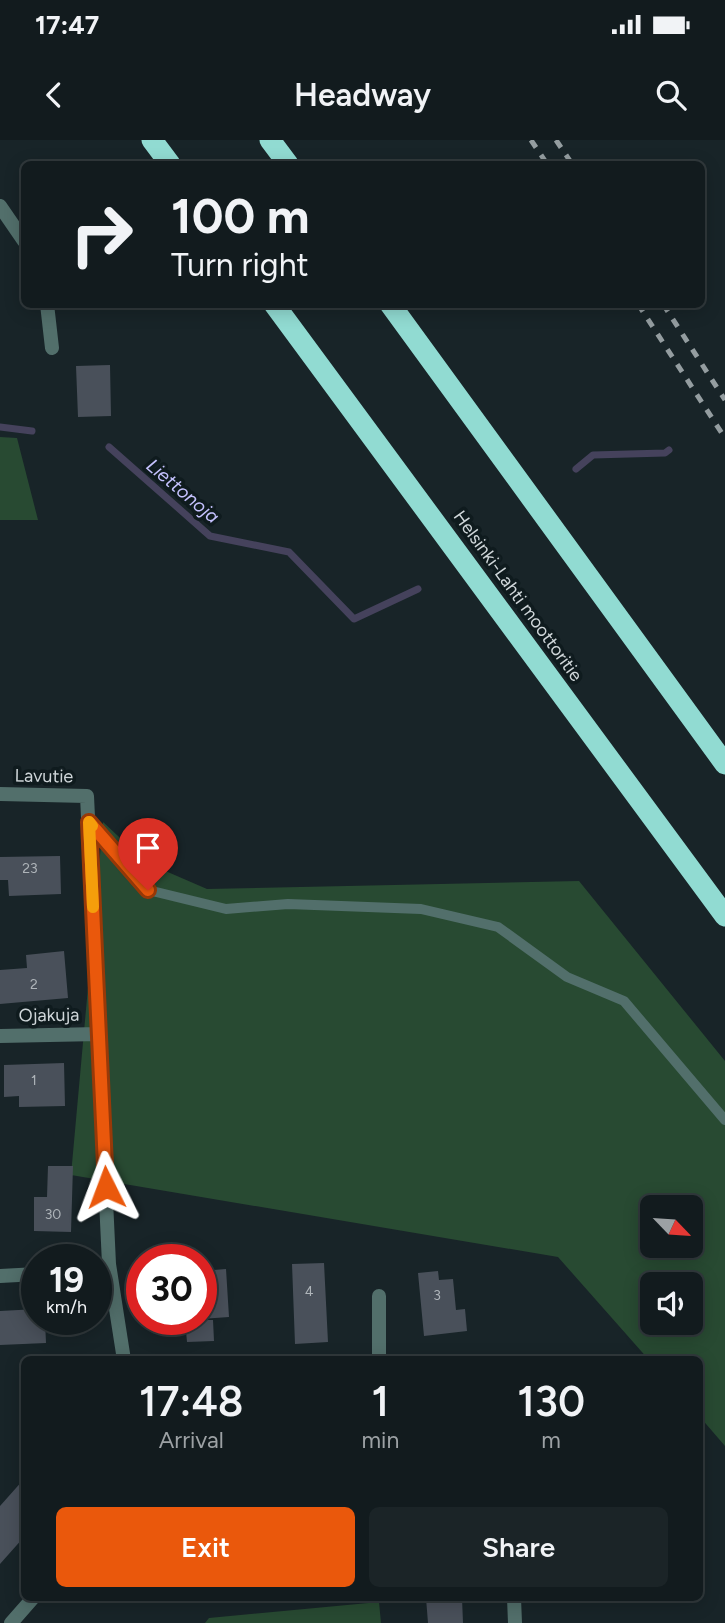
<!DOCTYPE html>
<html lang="en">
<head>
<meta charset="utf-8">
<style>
	body { margin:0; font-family:Figtree,sans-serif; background:#1b2427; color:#f1f3f6; height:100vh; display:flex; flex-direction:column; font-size:26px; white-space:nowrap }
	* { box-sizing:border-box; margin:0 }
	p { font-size:23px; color:#9ca1a4 }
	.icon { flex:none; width:38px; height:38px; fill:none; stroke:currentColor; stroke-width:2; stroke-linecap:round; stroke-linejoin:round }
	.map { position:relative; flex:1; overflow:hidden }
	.details { position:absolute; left:21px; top:1216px; width:682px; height:245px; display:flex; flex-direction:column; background:#121b1e; border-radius:10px; box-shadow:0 4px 18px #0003,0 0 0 2px #31393c }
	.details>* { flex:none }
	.top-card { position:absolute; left:21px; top:21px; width:684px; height:147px; border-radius:10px; box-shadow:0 4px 18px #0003,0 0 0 2px #31393c; background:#121b1e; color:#f1f3f6; overflow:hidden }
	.needle { width:46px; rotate:115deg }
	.controls { position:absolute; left:640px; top:1055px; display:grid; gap:14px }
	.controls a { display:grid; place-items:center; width:63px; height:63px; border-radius:10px; background:#121b1e; box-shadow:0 4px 18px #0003,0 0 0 2px #31393c; font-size:35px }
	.speed { position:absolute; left:21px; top:1104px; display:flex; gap:14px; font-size:35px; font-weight:700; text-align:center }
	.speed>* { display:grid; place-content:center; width:91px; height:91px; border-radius:50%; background:#121b1e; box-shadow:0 4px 18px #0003,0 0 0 2px #31393c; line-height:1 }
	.speed small { font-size:18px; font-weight:400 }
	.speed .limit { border:10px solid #d22; background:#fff; color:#111 }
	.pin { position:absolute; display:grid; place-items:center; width:60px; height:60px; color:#fff; margin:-72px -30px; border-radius:50% 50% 50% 0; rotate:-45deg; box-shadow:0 0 7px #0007 }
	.pin .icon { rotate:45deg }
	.me { position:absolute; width:77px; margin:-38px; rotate:357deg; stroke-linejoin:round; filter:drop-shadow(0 0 5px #0008) }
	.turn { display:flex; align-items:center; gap:24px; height:147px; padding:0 35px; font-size:32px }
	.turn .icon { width:91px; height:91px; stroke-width:2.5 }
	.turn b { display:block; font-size:49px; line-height:60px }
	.eta { display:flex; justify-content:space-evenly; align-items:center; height:119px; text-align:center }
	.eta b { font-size:42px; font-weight:600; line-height:49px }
	.cta { display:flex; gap:14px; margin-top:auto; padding:14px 35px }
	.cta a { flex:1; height:80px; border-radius:10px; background:#ea580c; color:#fff; font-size:28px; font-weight:600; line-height:80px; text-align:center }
	.cta a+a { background:#1b2427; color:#f1f3f6 }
	.status { display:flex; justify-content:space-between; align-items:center; height:49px; padding:0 35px; background:#121b1e; direction:ltr }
	.status svg { height:19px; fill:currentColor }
	header { display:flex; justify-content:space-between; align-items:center; height:91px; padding:0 35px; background:#121b1e; font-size:32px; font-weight:600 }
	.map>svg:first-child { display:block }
</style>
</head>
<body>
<div class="status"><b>17:47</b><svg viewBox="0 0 49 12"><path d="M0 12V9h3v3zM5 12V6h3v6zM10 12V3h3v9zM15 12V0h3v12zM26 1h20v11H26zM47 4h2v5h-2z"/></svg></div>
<header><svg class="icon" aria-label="back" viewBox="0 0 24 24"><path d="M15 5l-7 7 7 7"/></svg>Headway<svg class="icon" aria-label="search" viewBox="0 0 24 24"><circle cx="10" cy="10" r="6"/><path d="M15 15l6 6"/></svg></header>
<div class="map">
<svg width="725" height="1483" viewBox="0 0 725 1483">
	<rect width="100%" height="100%" fill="#182428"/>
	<path fill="#284a32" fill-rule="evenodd" d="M 0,297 L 17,298 L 38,380 L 0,380 Z
		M 103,682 L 147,723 L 207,749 L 579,741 L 725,921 L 725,1306 L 700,1277 L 700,1220 L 649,1220 L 558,1117 L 71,1035 ZM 653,1068 L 691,1068 L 691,1106 L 653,1106 ZM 653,1144 L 691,1144 L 691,1183 L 653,1183 Z
		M 379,1462 L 381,1483 L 205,1483 L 209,1478 Z"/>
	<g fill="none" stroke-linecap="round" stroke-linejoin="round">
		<path stroke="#45425c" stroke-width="7" d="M 0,287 L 32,291
			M 109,307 L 210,396 L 289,412 L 354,479 L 418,449
			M 576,329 L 593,315 L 665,313 L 669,310"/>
	</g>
	<path fill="#49505a" d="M 110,225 L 111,276 L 78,277 L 76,226 Z
		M 60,716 L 61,754 L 9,756 L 8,740 L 0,740 L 0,717 Z
		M 64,811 L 68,858 L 0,864 L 0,830 L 27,828 L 26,815 Z
		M 64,923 L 65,966 L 19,967 L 19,956 L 4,957 L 4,925 Z
		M 48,1026 L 73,1026 L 71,1092 L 34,1091 L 34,1057 L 47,1057 Z
		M 324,1123 L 328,1202 L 295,1204 L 292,1124 Z
		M 226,1129 L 229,1177 L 201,1179 L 201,1131 Z
		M 438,1131 L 439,1140 L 453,1139 L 456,1170 L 465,1169 L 467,1191 L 424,1196 L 418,1133 Z
		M 37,1169 L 37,1180 L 45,1180 L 46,1203 L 0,1205 L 0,1171 Z
		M 185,1180 L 213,1180 L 214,1201 L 187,1202 Z
		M 24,1339 L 24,1397 L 0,1424 L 0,1366 Z
		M 426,1458 L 462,1458 L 463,1483 L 428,1483 Z"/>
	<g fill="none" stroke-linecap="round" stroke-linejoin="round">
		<path stroke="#526f6b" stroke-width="10" d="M 89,682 L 148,750 L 226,769 L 288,764 L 421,769 L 498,787 L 567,837 L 624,861 L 725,980"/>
		<path stroke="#526f6b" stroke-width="14" d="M 0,66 L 24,101
			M 47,164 L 52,208
			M 0,654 L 87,656 L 109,1124 L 124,1220
			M 0,896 L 99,894
			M 0,1136 L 37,1134
			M 379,1156 L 379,1220
			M 514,1458 L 515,1483
			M 11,1483 L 33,1458"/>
		<path stroke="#91dbd2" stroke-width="21" d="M 152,0 L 170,24
			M 270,0 L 288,24
			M 274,164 L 725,776
			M 390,164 L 725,624"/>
		<path stroke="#949da0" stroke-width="5" stroke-dasharray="9 9" stroke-linecap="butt" d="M 531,0 L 547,24
			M 556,0 L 572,24
			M 638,164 L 725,298
			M 663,164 L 725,260"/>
	</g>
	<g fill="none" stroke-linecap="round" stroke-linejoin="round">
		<defs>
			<path id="route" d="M 106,1047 L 89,682 L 148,750"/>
		</defs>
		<use href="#route" stroke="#983908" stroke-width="18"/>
		<use href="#route" stroke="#ea580c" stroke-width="12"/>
		<path stroke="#f59e0b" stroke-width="12" d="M 92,686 L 89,682 L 93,767"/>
	</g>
	<g text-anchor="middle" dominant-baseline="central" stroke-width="7" stroke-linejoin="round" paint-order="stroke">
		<g font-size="14" fill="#aeb4b9">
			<text x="30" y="728">23</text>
			<text x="34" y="844">2</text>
			<text x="34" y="940">1</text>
			<text x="53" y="1074">30</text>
			<text x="309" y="1151">4</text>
			<text x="437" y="1155">3</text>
		</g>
		<g font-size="18" fill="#cfd6d9" stroke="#0f1b1e">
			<text transform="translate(518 456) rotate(54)">Helsinki-Lahti moottoritie</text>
			<text transform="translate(44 636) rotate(1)">Lavutie</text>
			<text transform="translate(49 875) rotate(-1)">Ojakuja</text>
		</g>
		<g font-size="19" font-style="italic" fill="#c4c1fd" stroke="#0f1b1e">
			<text transform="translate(183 351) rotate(40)">Liettonoja</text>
		</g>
	</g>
</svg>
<div class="controls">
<a><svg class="needle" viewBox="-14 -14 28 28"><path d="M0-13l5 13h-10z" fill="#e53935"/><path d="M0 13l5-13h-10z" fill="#9ca1a4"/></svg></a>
<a><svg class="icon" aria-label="sound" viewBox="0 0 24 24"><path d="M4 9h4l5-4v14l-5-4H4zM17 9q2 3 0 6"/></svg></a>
</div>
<div class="speed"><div>19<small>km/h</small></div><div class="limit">30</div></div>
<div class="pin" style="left:148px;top:750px;background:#d93025"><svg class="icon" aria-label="arrive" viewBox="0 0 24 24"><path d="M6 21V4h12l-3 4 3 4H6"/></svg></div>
<svg class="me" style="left:106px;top:1047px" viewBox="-20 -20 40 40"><path d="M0-17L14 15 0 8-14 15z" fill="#ea580c" stroke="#fff" stroke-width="4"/></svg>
<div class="top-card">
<div class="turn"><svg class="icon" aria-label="right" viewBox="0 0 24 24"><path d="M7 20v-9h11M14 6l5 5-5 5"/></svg><div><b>100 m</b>Turn right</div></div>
</div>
<section class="details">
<div class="eta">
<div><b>17:48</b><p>Arrival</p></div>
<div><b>1</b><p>min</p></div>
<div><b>130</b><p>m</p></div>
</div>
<div class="cta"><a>Exit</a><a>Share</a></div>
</section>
</div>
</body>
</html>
